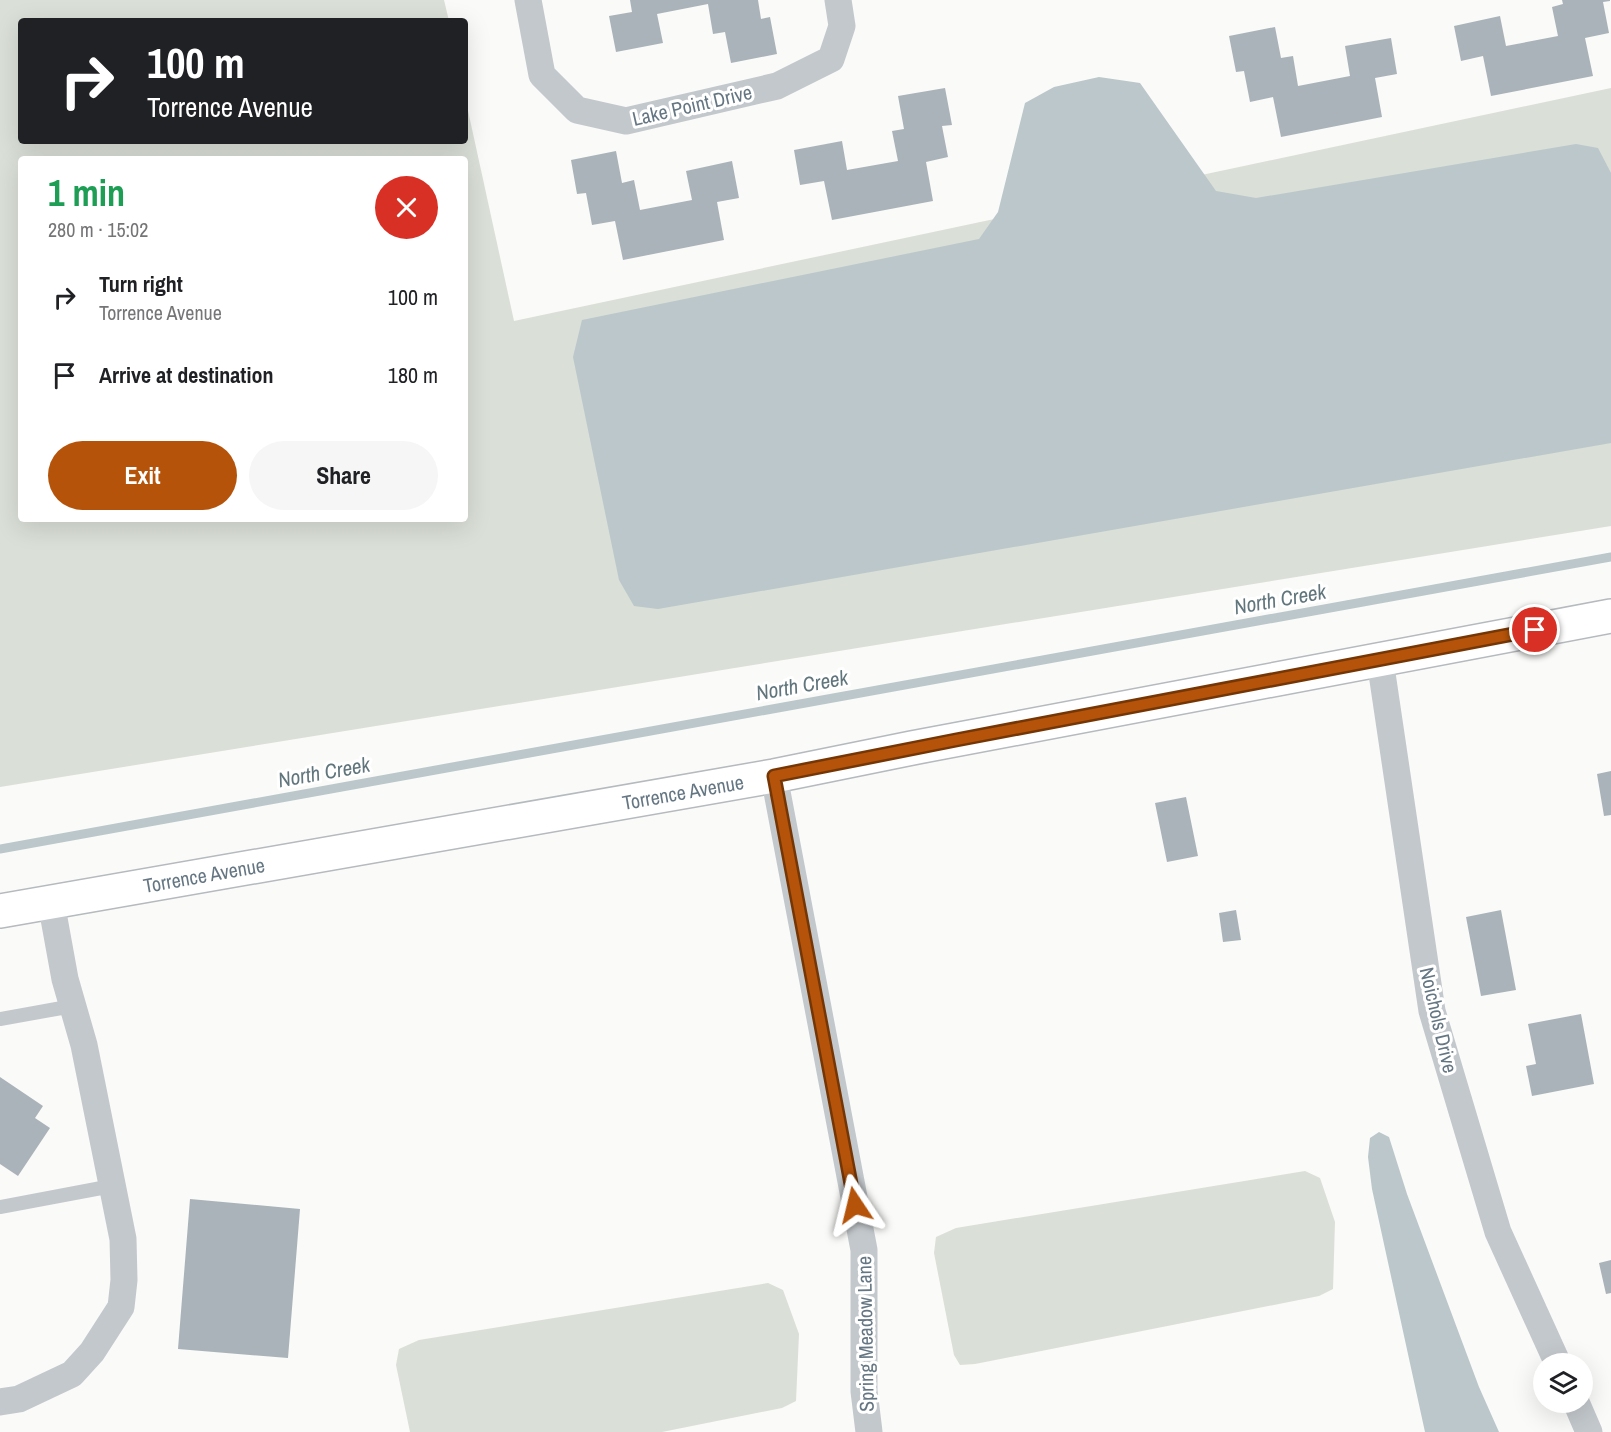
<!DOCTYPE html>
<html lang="en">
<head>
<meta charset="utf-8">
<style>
	body { margin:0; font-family:"Archivo Narrow",sans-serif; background:#f6f6f6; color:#202124; height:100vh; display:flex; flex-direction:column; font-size:22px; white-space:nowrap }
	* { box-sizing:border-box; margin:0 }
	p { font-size:20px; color:#757577 }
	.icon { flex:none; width:33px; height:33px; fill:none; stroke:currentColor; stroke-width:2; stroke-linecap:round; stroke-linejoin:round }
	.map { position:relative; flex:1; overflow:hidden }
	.sheet { position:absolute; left:18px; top:156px; width:450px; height:366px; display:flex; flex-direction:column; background:#fff; border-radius:6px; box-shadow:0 6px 24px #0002 }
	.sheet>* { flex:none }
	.top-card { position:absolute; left:18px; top:18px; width:450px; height:126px; border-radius:6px; box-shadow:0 6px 24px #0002; background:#202124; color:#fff; overflow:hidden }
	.tools { position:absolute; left:1533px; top:1353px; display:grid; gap:12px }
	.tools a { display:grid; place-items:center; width:60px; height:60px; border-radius:50%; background:#fff; box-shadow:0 6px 24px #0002; font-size:30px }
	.pin { position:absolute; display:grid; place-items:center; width:51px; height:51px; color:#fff; margin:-26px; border:3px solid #fff; border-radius:50%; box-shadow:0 2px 6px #0007 }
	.me { position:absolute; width:66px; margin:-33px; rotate:350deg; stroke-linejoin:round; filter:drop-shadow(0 0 4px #0008) }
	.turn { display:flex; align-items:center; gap:21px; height:126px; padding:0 30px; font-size:27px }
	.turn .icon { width:78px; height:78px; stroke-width:2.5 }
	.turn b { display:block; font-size:42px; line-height:51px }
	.round { display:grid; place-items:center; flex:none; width:63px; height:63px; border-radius:32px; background:#f6f6f6 }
	.headline { display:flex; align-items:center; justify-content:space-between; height:102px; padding:0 30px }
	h1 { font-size:36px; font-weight:700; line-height:45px; color:#1e9e55 }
	.cta { display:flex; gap:12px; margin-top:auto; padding:12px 30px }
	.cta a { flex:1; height:69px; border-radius:36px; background:#b45309; color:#fff; font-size:24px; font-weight:700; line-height:69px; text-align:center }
	.cta a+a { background:#f6f6f6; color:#202124 }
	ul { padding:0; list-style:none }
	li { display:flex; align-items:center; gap:18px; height:78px; padding:0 30px }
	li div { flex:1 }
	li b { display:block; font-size:22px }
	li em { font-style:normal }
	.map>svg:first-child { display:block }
</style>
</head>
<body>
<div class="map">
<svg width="1611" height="1432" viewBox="0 0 1611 1432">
	<rect width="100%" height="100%" fill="#fafaf8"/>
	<path fill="#dadfd7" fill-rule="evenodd" d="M 0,0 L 444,0 L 449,21 L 21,21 L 21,141 L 465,141 L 465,97 L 514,321 L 1611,88 L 1611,526 L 0,787 ZM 21,159 L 465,159 L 465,519 L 21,519 Z
		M 1305,1171 L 1320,1178 L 1335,1222 L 1333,1289 L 1319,1296 L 975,1364 L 960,1365 L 954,1355 L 934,1253 L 936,1237 L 956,1228 Z
		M 768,1283 L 783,1290 L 799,1334 L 796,1401 L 782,1408 L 662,1432 L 410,1432 L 396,1365 L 399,1349 L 419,1340 Z"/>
	<path fill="#bbc7cb" d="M 1099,77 L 1140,83 L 1216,191 L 1256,198 L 1576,144 L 1598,148 L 1611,173 L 1611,443 L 658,609 L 634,606 L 619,580 L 573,357 L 582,320 L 979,239 L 998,212 L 1025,103 L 1054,87 Z
		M 1379,1132 L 1389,1137 L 1407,1194 L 1479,1387 L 1499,1432 L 1425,1432 L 1372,1189 L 1368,1157 L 1370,1138 Z"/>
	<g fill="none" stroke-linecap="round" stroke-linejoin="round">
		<path stroke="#bbc7cb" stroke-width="9" d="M 0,849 L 1611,557"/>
	</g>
	<path fill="#aab3b9" d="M 630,0 L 758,0 L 761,19 L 770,17 L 777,54 L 731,63 L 725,32 L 713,34 L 708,4 L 657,14 L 663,43 L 616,52 L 609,16 L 632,12 Z
		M 1562,0 L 1610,0 L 1610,1 L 1603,2 L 1609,33 L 1585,38 L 1593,76 L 1491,96 L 1483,56 L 1461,61 L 1454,26 L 1500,16 L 1506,46 L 1558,36 L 1552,7 L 1563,4 Z
		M 1275,27 L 1281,58 L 1293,56 L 1298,86 L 1350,76 L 1345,46 L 1391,38 L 1397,74 L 1375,78 L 1382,117 L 1281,137 L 1273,97 L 1250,102 L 1244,71 L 1236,72 L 1229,36 Z
		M 945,88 L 952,125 L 942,126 L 948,157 L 926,162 L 933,201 L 832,220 L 824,181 L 800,185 L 794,150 L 842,141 L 847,170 L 898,161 L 892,131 L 904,129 L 898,96 Z
		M 616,151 L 622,183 L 634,180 L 640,210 L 692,200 L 686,171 L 732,161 L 739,198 L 717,202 L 724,240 L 623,260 L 615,221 L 592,225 L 586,193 L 577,194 L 571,160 Z
		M 1611,771 L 1611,815 L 1604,816 L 1597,774 Z
		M 1186,797 L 1198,856 L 1167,862 L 1155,803 Z
		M 1236,910 L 1241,940 L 1223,942 L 1219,913 Z
		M 1501,910 L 1516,990 L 1481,996 L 1466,917 Z
		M 1581,1014 L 1594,1084 L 1532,1096 L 1526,1066 L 1536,1064 L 1528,1024 Z
		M 0,1077 L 43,1106 L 35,1118 L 50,1128 L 18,1176 L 0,1164 Z
		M 190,1199 L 300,1209 L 288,1358 L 178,1349 Z
		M 1611,1260 L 1611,1293 L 1606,1294 L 1599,1263 Z"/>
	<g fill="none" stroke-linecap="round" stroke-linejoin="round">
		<defs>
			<path id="primary" d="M 0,911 L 774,776 L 912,748 L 1611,616"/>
		</defs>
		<use href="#primary" stroke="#b5babe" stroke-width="36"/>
		<path stroke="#c3c8cc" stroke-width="14" d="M 0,1019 L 73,1006
			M 0,1207 L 112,1186"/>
		<path stroke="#c3c8cc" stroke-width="27" d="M 528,0 L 542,75 L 577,110 L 626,121 L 777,86 L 831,59 L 842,26 L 838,0
			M 1380,660 L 1432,1011 L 1498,1232 L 1558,1364
			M 774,776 L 864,1250 L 864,1391 L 869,1432
			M 0,1402 L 19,1399 L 72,1374 L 92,1352 L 121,1307 L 124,1280 L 123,1239 L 84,1045 L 65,979 L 51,902
			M 1576,1402 L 1589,1432"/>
		<use href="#primary" stroke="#fff" stroke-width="33"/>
	</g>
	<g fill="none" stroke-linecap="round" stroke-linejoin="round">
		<defs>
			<path id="route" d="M 855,1205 L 774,776 L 956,740 L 1535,630"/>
		</defs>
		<use href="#route" stroke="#753606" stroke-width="15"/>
		<use href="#route" stroke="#b45309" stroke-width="10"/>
	</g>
	<g text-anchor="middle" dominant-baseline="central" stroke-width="6" stroke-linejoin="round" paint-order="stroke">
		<g font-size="20" fill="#657683" stroke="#fff">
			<text transform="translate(692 105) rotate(-13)">Lake Point Drive</text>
			<text transform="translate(683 792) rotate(-10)">Torrence Avenue</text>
			<text transform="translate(204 875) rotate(-10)">Torrence Avenue</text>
			<text transform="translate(1439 1020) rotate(77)">Noichols Drive</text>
			<text transform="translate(865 1334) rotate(-91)">Spring Meadow Lane</text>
		</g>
		<g font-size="21" font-style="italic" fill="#60757c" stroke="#fff">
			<text transform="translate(1280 599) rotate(-10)">North Creek</text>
			<text transform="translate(802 685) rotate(-10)">North Creek</text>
			<text transform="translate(324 772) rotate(-10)">North Creek</text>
		</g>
	</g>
</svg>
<div class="tools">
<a><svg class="icon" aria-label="layers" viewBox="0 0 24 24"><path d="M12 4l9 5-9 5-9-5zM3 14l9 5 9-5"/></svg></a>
</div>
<div class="pin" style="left:1535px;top:630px;background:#d93025"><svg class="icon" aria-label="arrive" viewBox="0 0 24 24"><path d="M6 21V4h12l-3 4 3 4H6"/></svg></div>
<svg class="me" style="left:855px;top:1205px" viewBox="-20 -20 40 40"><path d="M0-17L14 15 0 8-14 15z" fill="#b45309" stroke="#fff" stroke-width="4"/></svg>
<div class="top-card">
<div class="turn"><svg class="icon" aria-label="right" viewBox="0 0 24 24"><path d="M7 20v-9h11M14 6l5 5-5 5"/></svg><div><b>100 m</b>Torrence Avenue</div></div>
</div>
<section class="sheet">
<div class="headline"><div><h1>1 min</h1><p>280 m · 15:02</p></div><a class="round" style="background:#d93025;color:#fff"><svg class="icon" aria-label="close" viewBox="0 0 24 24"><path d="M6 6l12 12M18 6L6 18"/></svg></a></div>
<ul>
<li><svg class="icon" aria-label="right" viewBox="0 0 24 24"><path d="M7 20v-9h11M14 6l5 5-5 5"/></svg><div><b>Turn right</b><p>Torrence Avenue</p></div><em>100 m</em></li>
<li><svg class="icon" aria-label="arrive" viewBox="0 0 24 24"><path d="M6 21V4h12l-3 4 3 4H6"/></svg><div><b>Arrive at destination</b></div><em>180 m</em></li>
</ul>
<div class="cta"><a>Exit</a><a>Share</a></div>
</section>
</div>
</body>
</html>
